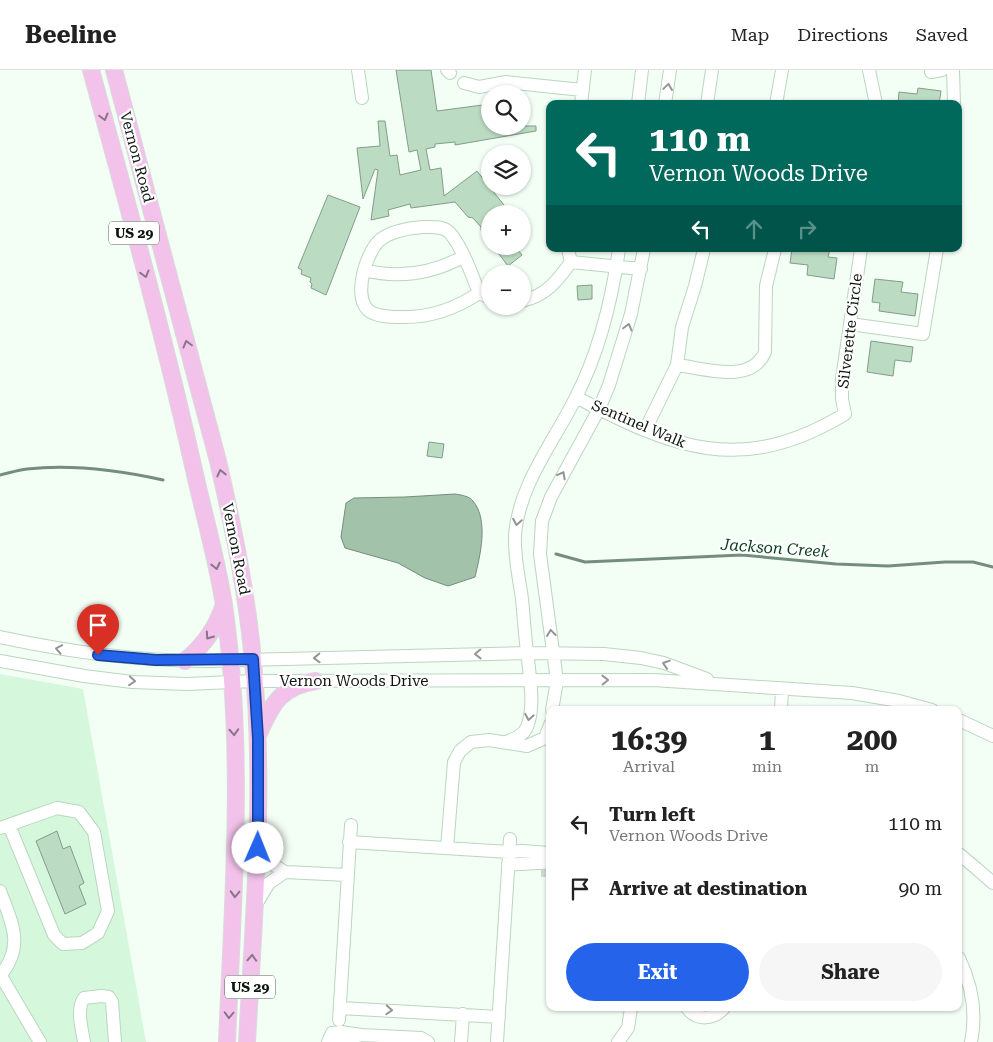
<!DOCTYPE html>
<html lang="en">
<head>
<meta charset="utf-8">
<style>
	body { margin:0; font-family:"Roboto Serif",serif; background:#f6f6f6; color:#222; height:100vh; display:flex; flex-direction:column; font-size:19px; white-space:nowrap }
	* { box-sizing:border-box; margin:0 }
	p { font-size:16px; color:#767676 }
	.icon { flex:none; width:28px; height:28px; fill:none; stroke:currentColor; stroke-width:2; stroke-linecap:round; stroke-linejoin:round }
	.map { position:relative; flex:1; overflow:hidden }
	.panel { position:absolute; left:546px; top:636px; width:416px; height:305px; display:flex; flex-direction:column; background:#fff; border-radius:10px; box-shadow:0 1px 4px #0004 }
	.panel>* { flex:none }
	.guide { position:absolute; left:546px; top:30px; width:416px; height:152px; border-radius:10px; box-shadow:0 1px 4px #0004; background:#00695c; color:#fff; overflow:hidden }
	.tools { position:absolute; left:481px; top:15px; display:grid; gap:10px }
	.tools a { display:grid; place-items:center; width:50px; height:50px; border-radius:50%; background:#fff; box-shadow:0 1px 4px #0004; font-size:25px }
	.pin { position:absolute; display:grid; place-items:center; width:42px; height:42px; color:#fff; margin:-51px -21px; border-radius:50% 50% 50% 0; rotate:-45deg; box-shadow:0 0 5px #0007 }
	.pin .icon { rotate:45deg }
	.me { position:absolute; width:55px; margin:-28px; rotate:1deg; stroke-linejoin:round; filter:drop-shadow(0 0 4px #0008) }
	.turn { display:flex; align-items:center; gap:18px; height:105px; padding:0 20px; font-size:22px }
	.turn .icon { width:65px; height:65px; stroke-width:2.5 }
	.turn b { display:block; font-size:35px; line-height:42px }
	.lanes { display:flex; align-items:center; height:48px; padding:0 20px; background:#0003; justify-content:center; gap:25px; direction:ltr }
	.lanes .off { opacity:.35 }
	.eta { display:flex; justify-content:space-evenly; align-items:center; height:85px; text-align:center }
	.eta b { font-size:30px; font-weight:700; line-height:35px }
	.button { display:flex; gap:10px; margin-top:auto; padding:10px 20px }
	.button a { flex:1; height:58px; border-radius:30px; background:#2563eb; color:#fff; font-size:20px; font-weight:700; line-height:58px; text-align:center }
	.button a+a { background:#f6f6f6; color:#222 }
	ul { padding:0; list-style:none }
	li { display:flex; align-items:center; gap:15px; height:65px; padding:0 20px }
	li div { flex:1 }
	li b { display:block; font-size:19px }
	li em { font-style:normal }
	header { display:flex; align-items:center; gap:30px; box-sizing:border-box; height:70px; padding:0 25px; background:#fff; border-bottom:1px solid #e0e0e0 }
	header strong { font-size:24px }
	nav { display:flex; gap:28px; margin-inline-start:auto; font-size:18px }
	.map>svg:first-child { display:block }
</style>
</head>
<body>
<header>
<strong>Beeline</strong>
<nav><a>Map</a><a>Directions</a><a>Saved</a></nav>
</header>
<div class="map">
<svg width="993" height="972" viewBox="0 0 993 972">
	<rect width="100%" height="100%" fill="#f3fef5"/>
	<path fill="#d5f8dc" d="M 0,604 L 83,619 L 146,972 L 0,972 Z"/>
	<path fill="#a2c2a9" stroke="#758e7b" d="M 455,424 C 461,425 469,426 473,431 C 489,450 480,486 475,507 L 448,516 L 425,508 L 398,493 L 345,478 L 341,467 L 346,433 L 354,428 L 405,427 Z"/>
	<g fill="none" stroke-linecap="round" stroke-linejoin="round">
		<path stroke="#758e7b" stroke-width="3" d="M 0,405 C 9,403 18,400 27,399 C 72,394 118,400 163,410
			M 556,484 L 585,492 L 742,485 L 836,494 L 888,496 L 945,492 L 973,492 L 993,497"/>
	</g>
	<path fill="#bbdbc2" stroke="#829d88" d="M 396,0 L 431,0 L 437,41 L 490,34 L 490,56 L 536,56 L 536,61 L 455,75 L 455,72 L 435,74 L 435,77 L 426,79 L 430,100 L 441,98 L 444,126 L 477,101 L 511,144 L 490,144 L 490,172 L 481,160 L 481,157 L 473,148 L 468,147 L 455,132 L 411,138 L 410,134 L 388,140 L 389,146 L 371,150 L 378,100 L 375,99 L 363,129 L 357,78 L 380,76 L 378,51 L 385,51 L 390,86 L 397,85 L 400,105 L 421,100 L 417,80 L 409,82 Z
		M 918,18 L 941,21 L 939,34 L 898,34 L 899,22 L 917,24 Z
		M 328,125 L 360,137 L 326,225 L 311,218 L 312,214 L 310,212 L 311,208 L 301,204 L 302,200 L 298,198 Z
		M 493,176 L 515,176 L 522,185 L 508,196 Z
		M 792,179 L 830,179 L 828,187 L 837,188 L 834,209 L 807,205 L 808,195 L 790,193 Z
		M 875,209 L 903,212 L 901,222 L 918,224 L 915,246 L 879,241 L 880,233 L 872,232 Z
		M 592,215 L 592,229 L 578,230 L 577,216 Z
		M 871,271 L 913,277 L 911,292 L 895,290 L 893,306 L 867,302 Z
		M 429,372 L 444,374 L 442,388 L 427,386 Z
		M 57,761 L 63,779 L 70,776 L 84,813 L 79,816 L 86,834 L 65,844 L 36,771 Z"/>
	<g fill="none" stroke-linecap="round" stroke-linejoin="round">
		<path stroke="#d0dbd2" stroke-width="12" stroke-dasharray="12 6" stroke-linecap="butt" d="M 541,801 L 550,801"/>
		<defs>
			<path id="minor" d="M 358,0 L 362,28
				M 447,0 L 450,3
				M 869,0 L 876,34
				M 953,0 L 954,34
				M 931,2 L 942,0
				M 464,13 L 479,17 L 506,12 L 582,20
				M 581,34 L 585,0
				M 638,34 L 642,0
				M 665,34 L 670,0
				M 707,34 L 712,0
				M 776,34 L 782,0
				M 568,179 L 571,192
				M 364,200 C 399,209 431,204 463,187
				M 479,223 C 455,239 430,248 401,247 C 391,247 376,247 368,240 C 353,225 366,182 380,170 C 391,161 410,158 423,157 C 432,157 443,156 449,162 C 461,174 473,207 479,223 L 490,228
				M 522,231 C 546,226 558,210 571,192 L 641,199
				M 850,254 L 923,264 L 937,179
				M 677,295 C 704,298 751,315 765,282 L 766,216 L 775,179
				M 576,327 C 674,379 742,406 845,344 L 842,329 L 842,309 L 861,179
				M 645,360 L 677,295 L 682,257 L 695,216 L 704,179
				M 0,567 C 71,582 135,591 208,591 L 527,583 L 604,584 L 641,588 L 664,593 L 707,609
				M 0,591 L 84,606 L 132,612 L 187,614 L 255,611 L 653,610 L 852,623 L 899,631 L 932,640
				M 552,640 L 557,611 L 540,484 L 542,451 L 551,427 L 599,339 L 609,315 L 631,244 L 644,179
				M 781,640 L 782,619
				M 959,650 L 993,666
				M 506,672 C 514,669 523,666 527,657 C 535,637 530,610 528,589 C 525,569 524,549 522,529 C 519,507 514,487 515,465 C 519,414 554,372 576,327 C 599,282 612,229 619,179
				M 0,758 L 57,738 L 79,742 L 94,762 L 108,841 L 98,863 L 82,873 L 63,874 L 54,865 L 9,755
				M 349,772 L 509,782 L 522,781 L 550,783
				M 447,778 L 454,692 L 460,681 L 471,672 L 489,670 L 527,676 L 545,668 L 550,655
				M 959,784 L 977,799 L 993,813
				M 508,794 C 524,795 535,792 550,793
				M 285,802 L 347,805
				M 0,821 C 12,853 25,876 0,906
				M 255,836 L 269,813 L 285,802 L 269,792 L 258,778
				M 959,888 C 972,915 977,943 971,972
				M 1,906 L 40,972
				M 340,938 L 499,947
				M 687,938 C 697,951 713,950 724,938
				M 339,950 L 351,755
				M 84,972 C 82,959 76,939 84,928 L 101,926 L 109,927 L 112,932 L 115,972
				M 328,972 L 332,963 L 341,962 L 361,965
				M 340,972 L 361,965 L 421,968 L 428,972
				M 461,972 L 463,944
				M 497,972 L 510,769
				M 618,972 L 628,958 L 631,938"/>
			<path id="major" d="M 91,0 C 127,133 164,265 194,400 C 204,445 217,490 224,535 C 245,680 233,826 227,972
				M 114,0 L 218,391 C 233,457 247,523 253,591 C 265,718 254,845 247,972
				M 185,591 C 203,576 216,559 223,537
				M 259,663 C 272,634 281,616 316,611"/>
		</defs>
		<use href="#minor" stroke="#bad6bf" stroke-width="14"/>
		<use href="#major" stroke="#d8dad9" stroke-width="18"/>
		<use href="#minor" stroke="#fff" stroke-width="12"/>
		<use href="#major" stroke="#f2c2eb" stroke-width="16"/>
	</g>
	<defs><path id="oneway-chevron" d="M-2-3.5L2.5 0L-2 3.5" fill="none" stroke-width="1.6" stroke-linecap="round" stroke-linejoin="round" transform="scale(1.25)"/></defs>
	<g stroke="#929693">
		<use href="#oneway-chevron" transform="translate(668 17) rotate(-82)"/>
		<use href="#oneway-chevron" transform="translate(628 257) rotate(-75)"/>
		<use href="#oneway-chevron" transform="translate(562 405) rotate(-61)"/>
		<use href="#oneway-chevron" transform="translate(517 452) rotate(99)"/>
		<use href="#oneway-chevron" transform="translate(551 563) rotate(-97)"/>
		<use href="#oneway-chevron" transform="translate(59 579) rotate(-169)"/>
		<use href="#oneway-chevron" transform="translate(478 584) rotate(179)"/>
		<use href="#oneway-chevron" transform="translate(317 588) rotate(178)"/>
		<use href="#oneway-chevron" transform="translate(666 594) rotate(-162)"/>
		<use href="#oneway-chevron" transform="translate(605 610) rotate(-1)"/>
		<use href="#oneway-chevron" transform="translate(132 611) rotate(5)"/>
		<use href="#oneway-chevron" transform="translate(529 647) rotate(100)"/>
		<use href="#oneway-chevron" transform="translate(389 940) rotate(3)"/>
	</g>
	<g stroke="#8a7588">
		<use href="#oneway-chevron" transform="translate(104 47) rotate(75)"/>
		<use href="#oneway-chevron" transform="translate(145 204) rotate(75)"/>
		<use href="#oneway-chevron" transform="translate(187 274) rotate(-105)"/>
		<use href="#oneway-chevron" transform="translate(221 403) rotate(-103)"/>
		<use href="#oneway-chevron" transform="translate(216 496) rotate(77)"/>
		<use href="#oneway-chevron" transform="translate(209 566) rotate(125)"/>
		<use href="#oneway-chevron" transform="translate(234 662) rotate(87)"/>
		<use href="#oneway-chevron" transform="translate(235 824) rotate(92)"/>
		<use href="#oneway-chevron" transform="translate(252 888) rotate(-87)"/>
		<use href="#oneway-chevron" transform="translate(229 945) rotate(92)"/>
	</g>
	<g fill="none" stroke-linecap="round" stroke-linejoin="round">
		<defs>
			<path id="route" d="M 98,585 L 156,590 L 253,589 L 258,668 L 258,778"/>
		</defs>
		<use href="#route" stroke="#184099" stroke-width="12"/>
		<use href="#route" stroke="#2563eb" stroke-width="9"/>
	</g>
	<g text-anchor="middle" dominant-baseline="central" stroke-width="4.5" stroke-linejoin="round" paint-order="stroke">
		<g fill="#fff" stroke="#555c57" stroke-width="1">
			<rect x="109" y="151.5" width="50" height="23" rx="4"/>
			<rect x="225" y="905.5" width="50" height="23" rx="4"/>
		</g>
		<g font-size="14" font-weight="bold" fill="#0c160f">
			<text x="134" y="163">US 29</text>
			<text x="250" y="917">US 29</text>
		</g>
		<g font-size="15" fill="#0c160f" stroke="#fff">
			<text transform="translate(137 87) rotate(75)">Vernon Road</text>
			<text transform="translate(850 261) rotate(-83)">Silverette Circle</text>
			<text transform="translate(639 354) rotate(23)">Sentinel Walk</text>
			<text transform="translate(236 479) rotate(79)">Vernon Road</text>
			<text x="354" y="611">Vernon Woods Drive</text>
		</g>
		<g font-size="16" font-style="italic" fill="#083e1d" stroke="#fff">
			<text transform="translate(775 478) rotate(4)">Jackson Creek</text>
		</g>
	</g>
</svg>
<div class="tools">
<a><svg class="icon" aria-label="search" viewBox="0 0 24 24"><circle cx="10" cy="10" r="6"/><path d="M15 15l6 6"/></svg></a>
<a><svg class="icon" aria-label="layers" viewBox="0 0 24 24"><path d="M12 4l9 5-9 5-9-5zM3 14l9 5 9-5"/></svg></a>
<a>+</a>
<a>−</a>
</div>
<div class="pin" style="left:98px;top:585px;background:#d93025"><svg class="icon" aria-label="arrive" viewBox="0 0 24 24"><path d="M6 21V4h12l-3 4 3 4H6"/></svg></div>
<svg class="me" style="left:258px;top:778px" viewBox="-20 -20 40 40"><circle r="19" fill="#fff"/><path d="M0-13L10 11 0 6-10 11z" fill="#2563eb"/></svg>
<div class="guide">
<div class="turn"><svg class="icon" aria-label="left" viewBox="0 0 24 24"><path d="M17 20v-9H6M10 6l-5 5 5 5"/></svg><div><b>110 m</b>Vernon Woods Drive</div></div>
<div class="lanes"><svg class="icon" aria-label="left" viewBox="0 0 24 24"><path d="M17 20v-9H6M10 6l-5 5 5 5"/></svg><svg class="icon off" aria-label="ahead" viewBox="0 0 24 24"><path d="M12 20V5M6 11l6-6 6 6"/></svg><svg class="icon off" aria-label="right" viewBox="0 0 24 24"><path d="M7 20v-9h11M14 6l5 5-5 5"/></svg></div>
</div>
<section class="panel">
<div class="eta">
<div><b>16:39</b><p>Arrival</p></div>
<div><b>1</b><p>min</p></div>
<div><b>200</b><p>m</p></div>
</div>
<ul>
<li><svg class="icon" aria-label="left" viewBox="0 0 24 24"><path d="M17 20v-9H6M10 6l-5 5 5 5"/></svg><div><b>Turn left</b><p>Vernon Woods Drive</p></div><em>110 m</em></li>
<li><svg class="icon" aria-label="arrive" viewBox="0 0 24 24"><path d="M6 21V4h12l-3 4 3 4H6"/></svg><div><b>Arrive at destination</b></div><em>90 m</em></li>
</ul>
<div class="button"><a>Exit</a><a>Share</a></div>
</section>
</div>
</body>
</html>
